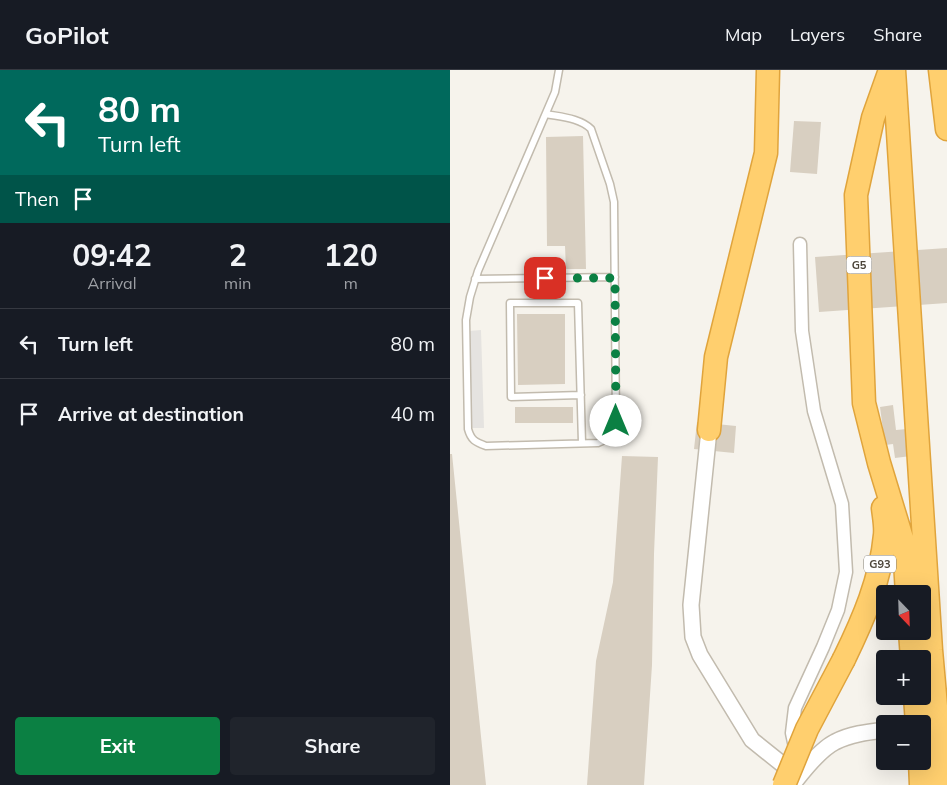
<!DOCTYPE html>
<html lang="en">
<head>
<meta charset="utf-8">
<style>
	body { margin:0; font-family:Mulish,sans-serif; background:#20242c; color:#f1f3f6; height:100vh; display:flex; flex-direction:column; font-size:19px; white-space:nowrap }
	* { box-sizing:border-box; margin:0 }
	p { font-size:16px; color:#9ea1a6 }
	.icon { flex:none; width:28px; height:28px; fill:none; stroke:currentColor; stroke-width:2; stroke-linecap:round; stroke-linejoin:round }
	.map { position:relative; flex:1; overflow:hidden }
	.panel { display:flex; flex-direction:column; background:#171b24; width:450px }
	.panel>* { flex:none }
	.guide { background:#00695c; color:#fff; overflow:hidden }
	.needle { width:32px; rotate:157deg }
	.fabs { position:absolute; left:426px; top:515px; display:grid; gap:10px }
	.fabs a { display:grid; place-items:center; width:55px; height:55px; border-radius:5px; background:#171b24; box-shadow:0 5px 20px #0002; font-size:25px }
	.pin { position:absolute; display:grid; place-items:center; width:42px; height:42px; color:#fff; margin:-21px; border-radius:10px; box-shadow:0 2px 8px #0006 }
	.me { position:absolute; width:55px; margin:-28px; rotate:0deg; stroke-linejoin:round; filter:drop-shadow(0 0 4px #0008) }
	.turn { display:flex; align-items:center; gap:18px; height:105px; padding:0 15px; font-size:22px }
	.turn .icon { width:65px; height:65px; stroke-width:2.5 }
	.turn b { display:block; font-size:35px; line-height:42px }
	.then { display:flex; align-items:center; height:48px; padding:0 15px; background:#0003; gap:10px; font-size:19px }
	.eta { display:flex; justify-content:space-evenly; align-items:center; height:85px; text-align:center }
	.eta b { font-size:30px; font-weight:700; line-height:35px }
	.button { display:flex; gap:10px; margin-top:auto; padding:10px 15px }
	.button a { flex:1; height:58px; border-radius:5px; background:#0b8043; color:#fff; font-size:20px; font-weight:700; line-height:58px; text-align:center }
	.button a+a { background:#20242c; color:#f1f3f6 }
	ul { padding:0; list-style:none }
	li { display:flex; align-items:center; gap:15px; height:70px; padding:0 15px; border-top:1px solid #363941 }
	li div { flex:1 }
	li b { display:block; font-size:19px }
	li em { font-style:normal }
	header { display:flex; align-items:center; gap:30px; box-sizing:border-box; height:70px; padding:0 25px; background:#171b24; border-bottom:1px solid #363941 }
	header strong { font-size:24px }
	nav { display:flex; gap:28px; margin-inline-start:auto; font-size:18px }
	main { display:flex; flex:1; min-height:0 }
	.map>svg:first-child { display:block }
</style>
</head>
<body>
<header>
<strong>GoPilot</strong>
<nav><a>Map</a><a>Layers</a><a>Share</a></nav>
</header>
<main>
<section class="panel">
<div class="guide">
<div class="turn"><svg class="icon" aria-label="left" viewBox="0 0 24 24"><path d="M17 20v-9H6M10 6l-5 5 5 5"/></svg><div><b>80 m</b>Turn left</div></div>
<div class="then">Then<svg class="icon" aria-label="arrive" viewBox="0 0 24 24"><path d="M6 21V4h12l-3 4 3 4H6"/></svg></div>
</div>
<div class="eta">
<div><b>09:42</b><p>Arrival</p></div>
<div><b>2</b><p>min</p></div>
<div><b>120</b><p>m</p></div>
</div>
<ul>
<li><svg class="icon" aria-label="left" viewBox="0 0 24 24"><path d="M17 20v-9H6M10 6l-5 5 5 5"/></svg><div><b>Turn left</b></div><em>80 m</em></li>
<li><svg class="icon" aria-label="arrive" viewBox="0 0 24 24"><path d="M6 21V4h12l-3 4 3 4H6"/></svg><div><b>Arrive at destination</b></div><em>40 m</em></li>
</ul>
<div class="button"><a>Exit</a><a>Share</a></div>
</section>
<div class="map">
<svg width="497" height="715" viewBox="0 0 497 715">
	<rect width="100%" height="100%" fill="#f6f3ec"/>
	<path fill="#e5e3e0" d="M 31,260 L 34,358 L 22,358 L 19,261 Z"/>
	<path fill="#d8cfc1" d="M 344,51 L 371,52 L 367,104 L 340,102 Z
		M 133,66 L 136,199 L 116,199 L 115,176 L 97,176 L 96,67 Z
		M 497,178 L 497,233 L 369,242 L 365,187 Z
		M 67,244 L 115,244 L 115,314 L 68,315 Z
		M 443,335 L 446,360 L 457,359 L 461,386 L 445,388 L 443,374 L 435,375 L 430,337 Z
		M 65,337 L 123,337 L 123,353 L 65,353 Z
		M 247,352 L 286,356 L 284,383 L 244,379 Z
		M 0,384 L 2,384 L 36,715 L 0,715 Z
		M 172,386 L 208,387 L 204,484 L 202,595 L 194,715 L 137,715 L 146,591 L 163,512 Z"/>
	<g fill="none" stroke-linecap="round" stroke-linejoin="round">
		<defs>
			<path id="service" d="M 96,44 C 111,47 130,48 141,59 L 160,114 L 164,132 L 166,351 C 163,362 159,369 148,373 L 36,376 C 25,372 21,370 18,359 L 16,250 L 20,227 L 28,201 L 105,22 L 109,0
				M 25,209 L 165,207
				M 131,325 L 61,327 L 60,233 L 128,233 L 132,373"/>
			<path id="minor" d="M 346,682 L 342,663 L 345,638 L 373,577 L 388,540 L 396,502 L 392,434 L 364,341 L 352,261 L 350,174"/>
			<path id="tertiary" d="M 259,360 L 241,535 L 243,567 L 250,585 L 302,670 L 332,694 L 347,702
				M 343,714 C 353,701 371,679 385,672 C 400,664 418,662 435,660"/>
			<path id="motorway" d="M 440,0 L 423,48 L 406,125 L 414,333 L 429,393 L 454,475 L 457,524
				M 444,0 L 481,580 L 493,715
				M 490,0 L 497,59
				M 259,360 L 266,287 L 316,83 L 318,0
				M 460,561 L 462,589
				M 394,589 C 413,550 431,509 435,465 C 436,457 434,447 433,438
				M 465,626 L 467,654
				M 470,691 L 471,715"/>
		</defs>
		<use href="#service" stroke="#c2bbae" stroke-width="9"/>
		<use href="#minor" stroke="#c2bbae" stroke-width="15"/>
		<use href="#tertiary" stroke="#c2bbae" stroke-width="18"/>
		<use href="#motorway" stroke="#e0a43c" stroke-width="25"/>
		<use href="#service" stroke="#fff" stroke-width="6"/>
		<use href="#minor" stroke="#fff" stroke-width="12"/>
		<use href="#tertiary" stroke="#fff" stroke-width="15"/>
		<use href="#motorway" stroke="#ffcf6e" stroke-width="22"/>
		<defs>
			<path id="motorway-bridge" d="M 334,715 L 357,659 L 394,589"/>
		</defs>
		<use href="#motorway-bridge" stroke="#e0a43c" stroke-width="25" stroke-linecap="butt"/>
		<use href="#motorway-bridge" stroke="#ffcf6e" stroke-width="22"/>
	</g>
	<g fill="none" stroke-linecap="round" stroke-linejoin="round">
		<path stroke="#0b8043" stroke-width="9" stroke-dasharray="0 16.2" d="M 95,208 L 165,208 L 166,351"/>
	</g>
	<g text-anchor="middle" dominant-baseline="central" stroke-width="5" stroke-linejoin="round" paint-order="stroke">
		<g fill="#fff" stroke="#817c74" stroke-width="1">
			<rect x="396.5" y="186.5" width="25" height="17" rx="4"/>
			<rect x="414" y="485.5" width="32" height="17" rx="4"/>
		</g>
		<g font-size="11" font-weight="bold" fill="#4b4439">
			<text x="409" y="195">G5</text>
			<text x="430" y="494">G93</text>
		</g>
	</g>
</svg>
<div class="fabs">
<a><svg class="needle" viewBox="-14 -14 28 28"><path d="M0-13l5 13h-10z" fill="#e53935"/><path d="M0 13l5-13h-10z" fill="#9ea1a6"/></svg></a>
<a>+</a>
<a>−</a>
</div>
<div class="pin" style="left:95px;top:208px;background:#d93025"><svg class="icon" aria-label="arrive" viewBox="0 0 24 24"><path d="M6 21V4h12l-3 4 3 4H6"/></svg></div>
<svg class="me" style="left:166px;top:351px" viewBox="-20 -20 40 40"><circle r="19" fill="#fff"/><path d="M0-13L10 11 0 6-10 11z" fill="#0b8043"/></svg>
</div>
</main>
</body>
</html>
